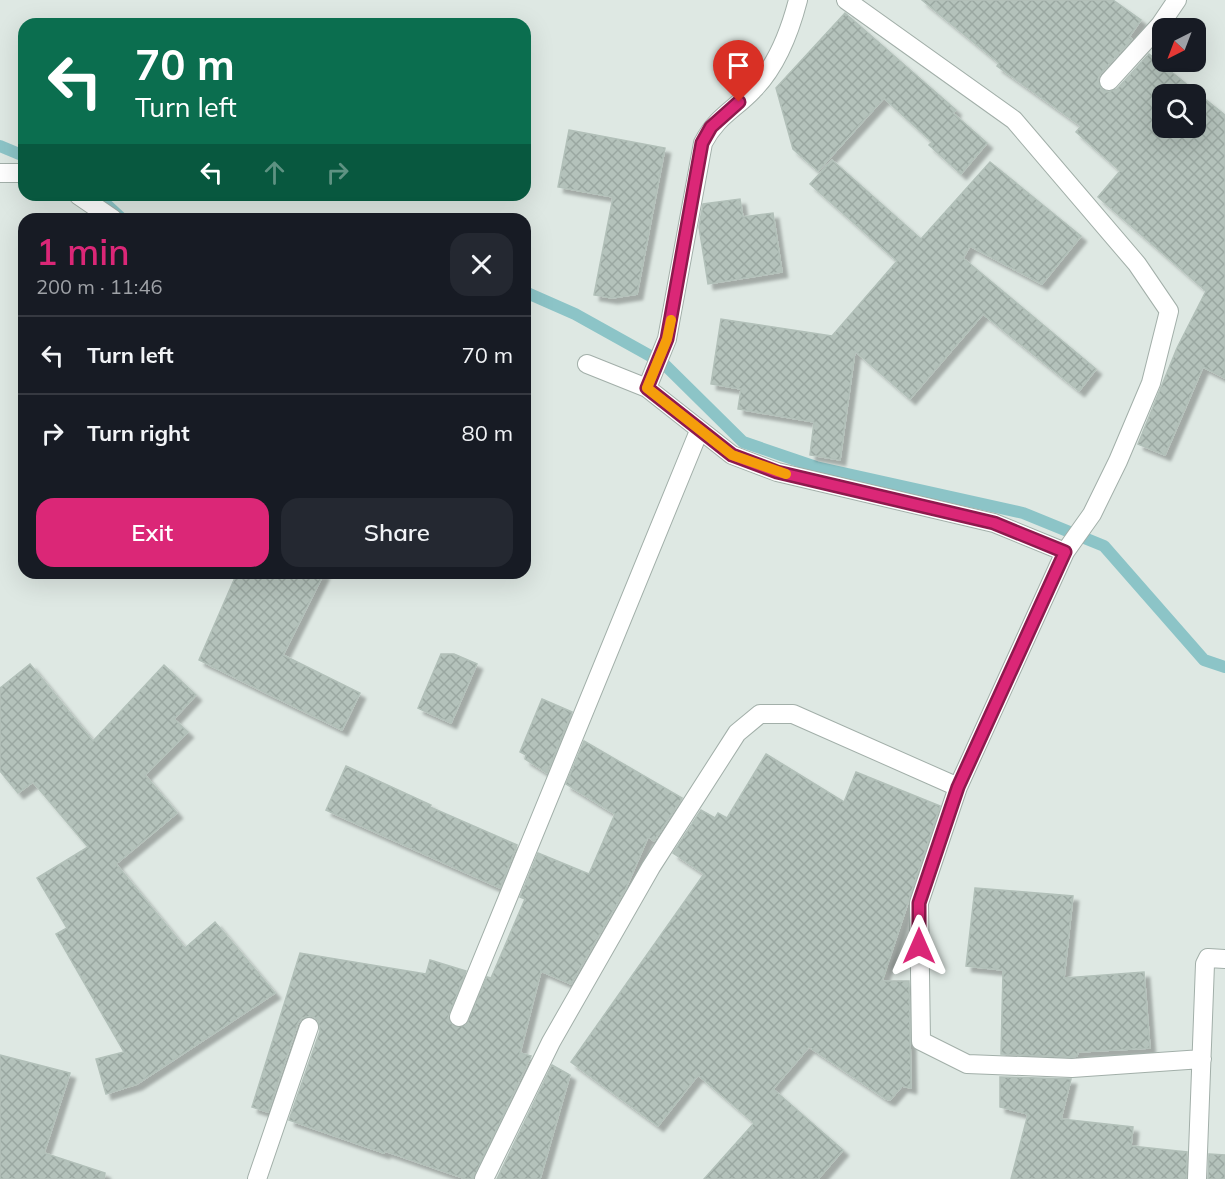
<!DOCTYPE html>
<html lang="en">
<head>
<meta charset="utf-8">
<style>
	body { margin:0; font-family:Mulish,sans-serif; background:#242831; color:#f1f3f6; height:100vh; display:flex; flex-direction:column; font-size:22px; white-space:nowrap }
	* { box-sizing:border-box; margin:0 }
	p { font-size:20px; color:#9ea1a6 }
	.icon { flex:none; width:33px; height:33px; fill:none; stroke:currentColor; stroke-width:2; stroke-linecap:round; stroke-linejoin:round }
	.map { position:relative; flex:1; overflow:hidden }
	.drawer { position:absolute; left:18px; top:213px; width:513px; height:366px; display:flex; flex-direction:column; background:#171b24; border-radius:18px; box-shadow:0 6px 24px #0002 }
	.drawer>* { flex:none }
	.guide { position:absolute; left:18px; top:18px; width:513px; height:183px; border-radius:18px; box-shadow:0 6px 24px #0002; background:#0b6e4f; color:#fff; overflow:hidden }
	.needle { width:39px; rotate:222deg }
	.controls { position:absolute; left:1152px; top:18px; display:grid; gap:12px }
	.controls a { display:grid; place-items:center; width:54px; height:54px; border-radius:12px; background:#171b24; box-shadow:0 6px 24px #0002; font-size:30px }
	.pin { position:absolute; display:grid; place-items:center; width:51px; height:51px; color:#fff; margin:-62px -26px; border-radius:50% 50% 50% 0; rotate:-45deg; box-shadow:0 0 6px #0007 }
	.pin .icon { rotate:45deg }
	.me { position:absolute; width:66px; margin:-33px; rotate:0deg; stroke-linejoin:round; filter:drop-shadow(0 0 4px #0008) }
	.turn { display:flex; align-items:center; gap:21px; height:126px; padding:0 18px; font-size:27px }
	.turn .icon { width:78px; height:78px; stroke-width:2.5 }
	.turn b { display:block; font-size:42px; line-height:51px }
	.lanes { display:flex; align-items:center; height:57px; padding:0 18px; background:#0003; justify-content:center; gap:30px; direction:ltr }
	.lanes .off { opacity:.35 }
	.round { display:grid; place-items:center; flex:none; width:63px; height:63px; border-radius:18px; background:#242831 }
	.overview { display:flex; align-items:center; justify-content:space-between; height:102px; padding:0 18px }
	h1 { font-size:36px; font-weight:600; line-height:45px; color:#db2777 }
	.action { display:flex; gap:12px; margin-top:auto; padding:12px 18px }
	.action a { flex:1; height:69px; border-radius:18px; background:#db2777; color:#fff; font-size:24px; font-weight:600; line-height:69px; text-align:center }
	.action a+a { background:#242831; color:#f1f3f6 }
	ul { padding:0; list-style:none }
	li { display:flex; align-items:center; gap:18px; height:78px; padding:0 18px; border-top:2px solid #363941 }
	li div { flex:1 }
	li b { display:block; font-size:22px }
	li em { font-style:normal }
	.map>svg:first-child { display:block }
</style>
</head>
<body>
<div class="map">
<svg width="1225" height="1179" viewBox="0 0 1225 1179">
	<defs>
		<pattern id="building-cross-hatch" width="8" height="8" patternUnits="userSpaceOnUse" patternTransform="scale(1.5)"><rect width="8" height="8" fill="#b4c2bb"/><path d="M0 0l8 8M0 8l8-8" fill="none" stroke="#9aa7a1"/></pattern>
		<filter id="shadow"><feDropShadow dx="5.5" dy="5.5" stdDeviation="1.5" flood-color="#0004"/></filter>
	</defs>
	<rect width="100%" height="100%" fill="#dee8e3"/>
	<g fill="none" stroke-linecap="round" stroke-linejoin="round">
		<path stroke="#8cc4c7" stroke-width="12" d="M 0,146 L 24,156
			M 96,195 L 122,219
			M 525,292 L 575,314 L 663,363 L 743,442 L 816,467 L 1023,513 L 1104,546 L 1204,660 L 1225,667"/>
	</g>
	<path fill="url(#building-cross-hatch)" stroke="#b2c0b9" stroke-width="1.5" fill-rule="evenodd" filter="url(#shadow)" d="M 922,0 L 1113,0 L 1141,20 L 1129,37 L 1132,39 L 1100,74 L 1098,79 L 1101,89 L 1107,92 L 1117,89 L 1149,54 L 1225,115 L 1225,378 L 1203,367 L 1165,455 L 1138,444 L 1177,348 L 1206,291 L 1098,197 L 1120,171 L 1076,132 L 1081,126 L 997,66 L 999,63 ZM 1162,94 L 1196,94 L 1196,128 L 1162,128 Z
		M 845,13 L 956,110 L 953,113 L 987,143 L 961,174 L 929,145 L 932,142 L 884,98 L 818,171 L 793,149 L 776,88 Z
		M 569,130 L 665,148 L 637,294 L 612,298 L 594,295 L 613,197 L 558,187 Z
		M 832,160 L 921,239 L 990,162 L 1081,236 L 1042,284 L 970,246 L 963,258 L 1096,369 L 1079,391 L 983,314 L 910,399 L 855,351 L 840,460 L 810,455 L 814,422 L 738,409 L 741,389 L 711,384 L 721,319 L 832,336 L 897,261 L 810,184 Z
		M 740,199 L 743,217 L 773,213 L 782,272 L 708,284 L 699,227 L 703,204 Z
		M 237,573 L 324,573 L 283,655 L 360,693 L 342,730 L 199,660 Z
		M 441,654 L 454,654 L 477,664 L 451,723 L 418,708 Z
		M 30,664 L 93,741 L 164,665 L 196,695 L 174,719 L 188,732 L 145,775 L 177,813 L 116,864 L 185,948 L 215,922 L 275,993 L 137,1084 L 106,1094 L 96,1059 L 124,1052 L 56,934 L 67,928 L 37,878 L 88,847 L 33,782 L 18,793 L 0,771 L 0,688 Z
		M 542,699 L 572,712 L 547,773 L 525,759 L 526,755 L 520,752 Z
		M 584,741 L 682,798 L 654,841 L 648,837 L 626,888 L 571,984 L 541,971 L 520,1053 L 531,1056 L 473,1179 L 466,1179 L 385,1151 L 384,1153 L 289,1120 L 320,1031 L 318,1020 L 312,1016 L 302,1018 L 298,1023 L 268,1112 L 252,1107 L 300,953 L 426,974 L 430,960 L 466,971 L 448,1018 L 454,1027 L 466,1025 L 487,977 L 491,978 L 525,899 L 520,897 L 538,853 L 589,874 L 615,814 L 566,784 Z
		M 766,754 L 844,802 L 856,772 L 940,806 L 882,981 L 909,981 L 911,1088 L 902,1086 L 890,1100 L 886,1099 L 809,1047 L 773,1089 L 843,1150 L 818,1179 L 704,1179 L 754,1123 L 698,1075 L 658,1126 L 571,1062 L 704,874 L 673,853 L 701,810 L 715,818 L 718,813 L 727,818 Z
		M 346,766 L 431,805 L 430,807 L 517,845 L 500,888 L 326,810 Z
		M 975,888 L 1073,896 L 1064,978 L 1144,972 L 1150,1048 L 1078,1052 L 1077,1056 L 1072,1057 L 1001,1054 L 1003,970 L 966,966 Z
		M 0,1055 L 70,1073 L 44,1153 L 105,1173 L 104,1179 L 0,1179 Z
		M 552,1065 L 570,1075 L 540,1179 L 497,1179 Z
		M 1000,1077 L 1071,1079 L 1061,1119 L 1133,1127 L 1131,1146 L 1187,1152 L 1186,1179 L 1011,1179 L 1028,1114 L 1000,1107 Z
		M 1209,1154 L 1225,1155 L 1225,1179 L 1208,1179 Z"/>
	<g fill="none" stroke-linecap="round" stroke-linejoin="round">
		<defs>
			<path id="street" d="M 846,0 L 1014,120 L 1137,264 L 1169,311 L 1151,383 L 1118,461 L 1092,514 L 1065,552 L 958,787 L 919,903 L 921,1041 L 967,1064 L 1072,1068 L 1202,1059
				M 1109,81 L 1160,25 L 1177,0
				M 0,173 L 24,173
				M 78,195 L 113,219
				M 587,364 L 647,388 L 732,455 L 777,472 L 994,523 L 1065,552
				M 647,388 L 667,339 L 703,143 C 717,116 734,110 753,90 C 777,66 790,31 798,0
				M 459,1017 L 699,431
				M 257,1179 L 309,1027
				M 484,1179 L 551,1042 L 651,867 L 737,733 L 760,714 L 793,714 L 958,787
				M 1197,1179 L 1205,964 L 1208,958 L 1225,959"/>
		</defs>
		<use href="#street" stroke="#a2afa9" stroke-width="20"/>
		<use href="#street" stroke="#fff" stroke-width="18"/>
	</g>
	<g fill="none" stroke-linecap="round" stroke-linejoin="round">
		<defs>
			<path id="route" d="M 739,102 L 711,127 L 702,143 L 667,339 L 647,388 L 732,455 L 777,472 L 994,523 L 1065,552 L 958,787 L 919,903 L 919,946"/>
		</defs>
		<use href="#route" stroke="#8e194d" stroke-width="15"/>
		<use href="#route" stroke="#db2777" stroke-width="10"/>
		<path stroke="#f59e0b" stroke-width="10" d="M 671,320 L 667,339 L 647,388 L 732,455 L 786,474"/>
	</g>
</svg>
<div class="controls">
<a><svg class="needle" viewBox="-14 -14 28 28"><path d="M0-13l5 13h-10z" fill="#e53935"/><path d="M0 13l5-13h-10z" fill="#9ea1a6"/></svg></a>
<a><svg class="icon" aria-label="search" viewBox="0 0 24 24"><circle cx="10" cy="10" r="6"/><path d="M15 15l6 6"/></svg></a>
</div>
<div class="pin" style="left:739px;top:102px;background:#d93025"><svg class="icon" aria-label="arrive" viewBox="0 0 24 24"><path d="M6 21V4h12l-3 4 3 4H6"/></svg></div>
<svg class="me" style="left:919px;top:946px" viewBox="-20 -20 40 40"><path d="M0-17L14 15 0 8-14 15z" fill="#db2777" stroke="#fff" stroke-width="4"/></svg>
<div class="guide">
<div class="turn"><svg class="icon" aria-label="left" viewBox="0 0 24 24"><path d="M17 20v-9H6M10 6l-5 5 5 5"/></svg><div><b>70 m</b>Turn left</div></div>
<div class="lanes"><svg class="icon" aria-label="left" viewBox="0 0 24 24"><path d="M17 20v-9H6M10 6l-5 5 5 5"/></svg><svg class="icon off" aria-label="ahead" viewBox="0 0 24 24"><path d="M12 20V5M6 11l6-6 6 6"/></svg><svg class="icon off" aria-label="right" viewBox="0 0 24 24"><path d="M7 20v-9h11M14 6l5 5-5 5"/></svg></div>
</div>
<section class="drawer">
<div class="overview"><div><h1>1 min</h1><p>200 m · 11:46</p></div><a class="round"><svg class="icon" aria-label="close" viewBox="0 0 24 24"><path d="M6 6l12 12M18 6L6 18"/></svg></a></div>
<ul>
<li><svg class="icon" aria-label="left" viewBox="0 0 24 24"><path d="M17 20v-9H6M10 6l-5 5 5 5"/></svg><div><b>Turn left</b></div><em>70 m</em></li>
<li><svg class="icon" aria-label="right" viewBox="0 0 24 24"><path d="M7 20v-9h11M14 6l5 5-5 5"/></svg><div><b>Turn right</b></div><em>80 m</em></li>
</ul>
<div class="action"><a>Exit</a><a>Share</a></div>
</section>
</div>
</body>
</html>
